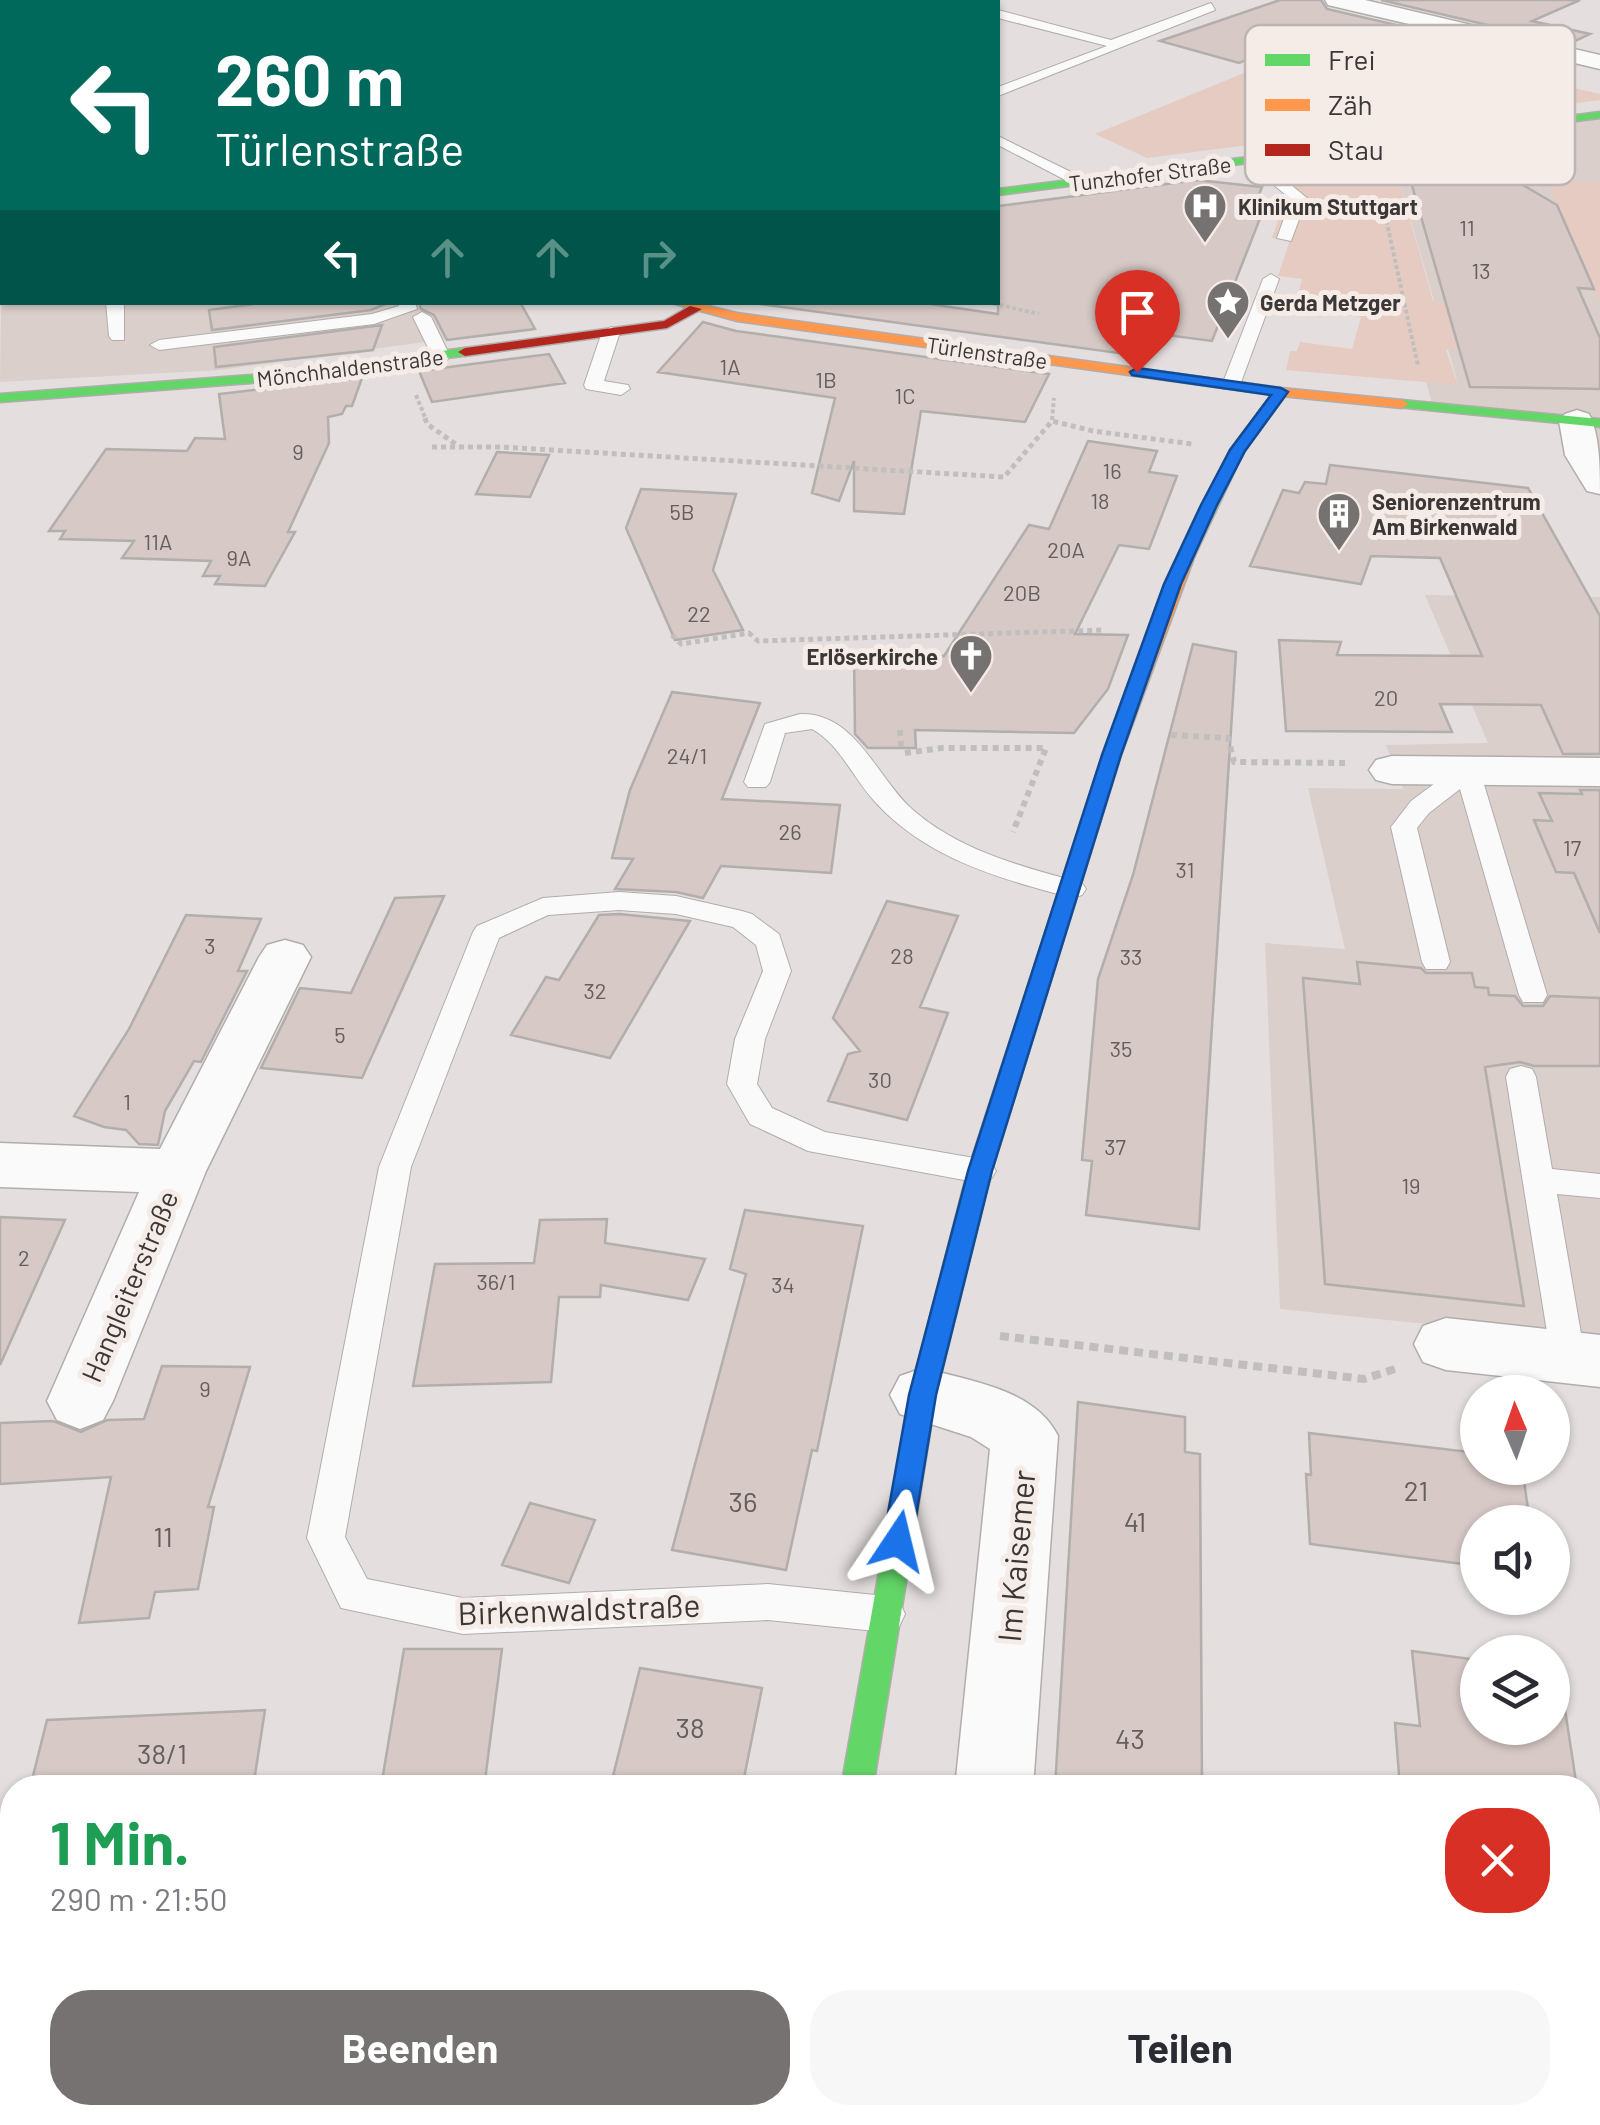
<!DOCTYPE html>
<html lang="de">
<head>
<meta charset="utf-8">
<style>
	body { margin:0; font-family:Barlow,sans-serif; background:#f7f7f7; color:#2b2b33; height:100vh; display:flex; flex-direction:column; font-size:38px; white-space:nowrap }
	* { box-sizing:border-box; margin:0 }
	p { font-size:32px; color:#7c7c81 }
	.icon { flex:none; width:55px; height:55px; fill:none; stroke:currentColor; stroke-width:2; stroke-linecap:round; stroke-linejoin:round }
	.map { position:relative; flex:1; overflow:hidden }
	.side { position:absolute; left:0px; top:1775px; width:1600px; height:350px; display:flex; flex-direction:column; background:#fff; border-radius:40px 40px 0 0; box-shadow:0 2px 8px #0004 }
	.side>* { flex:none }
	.banner { position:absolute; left:0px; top:0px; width:1000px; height:305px; box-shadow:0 2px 8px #0004; background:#00695c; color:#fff; overflow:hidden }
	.needle { width:65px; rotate:358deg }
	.controls { position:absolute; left:1460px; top:1375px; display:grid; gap:20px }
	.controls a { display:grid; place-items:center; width:110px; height:110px; border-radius:50%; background:#fff; box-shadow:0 2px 8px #0004; font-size:50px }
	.pin { position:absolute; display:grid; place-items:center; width:85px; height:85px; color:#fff; margin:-102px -42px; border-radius:50% 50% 50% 0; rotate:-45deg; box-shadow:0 0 10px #0007 }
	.pin .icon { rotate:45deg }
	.me { position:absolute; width:110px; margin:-55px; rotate:10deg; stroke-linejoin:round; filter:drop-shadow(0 0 8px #0008) }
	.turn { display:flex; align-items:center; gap:35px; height:210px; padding:0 50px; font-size:45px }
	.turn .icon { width:130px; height:130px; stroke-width:2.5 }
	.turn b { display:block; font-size:70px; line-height:85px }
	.lanes { display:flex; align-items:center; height:95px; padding:0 50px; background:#0003; justify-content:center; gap:50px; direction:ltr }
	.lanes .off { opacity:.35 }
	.round { display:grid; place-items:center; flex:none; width:105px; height:105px; border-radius:40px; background:#f7f7f7 }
	.summary { display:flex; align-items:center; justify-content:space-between; height:170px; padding:0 50px }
	h1 { font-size:60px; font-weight:700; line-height:75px; color:#1e9e55 }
	.primary-button { display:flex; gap:20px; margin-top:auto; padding:20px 50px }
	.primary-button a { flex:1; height:115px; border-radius:40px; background:#767271; color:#fff; font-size:40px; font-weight:700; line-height:115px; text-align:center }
	.primary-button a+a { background:#f7f7f7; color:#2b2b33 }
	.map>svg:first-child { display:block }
</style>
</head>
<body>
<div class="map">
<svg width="1600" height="2125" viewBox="0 0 1600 2125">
	<rect width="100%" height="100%" fill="#e4dfde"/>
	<path fill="#dbcfcb" d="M 1600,117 L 1600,466 L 1581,417 L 1432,404 L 1426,382 L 1458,384 L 1392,155 L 1386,146 Z
		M 2,245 L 2,302 L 446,303 L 476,335 L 220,370 L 0,382 Z
		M 1425,595 L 1600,597 L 1600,1342 L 1280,1309 L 1265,943 L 1345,949 L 1308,788 L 1403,789 L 1386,745 L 1488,743 Z"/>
	<path fill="#e5cbc1" d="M 1337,35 L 1600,94 L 1600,100 L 1147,158 L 1095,134 Z
		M 1392,155 L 1433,301 L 1457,303 L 1484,349 L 1446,350 L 1458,385 L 1286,370 L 1290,351 L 1297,351 L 1300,342 L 1352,349 L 1361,317 L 1295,308 L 1302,279 L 1278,276 L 1290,240 L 1272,238 L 1296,167 Z
		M 1547,181 L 1600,182 L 1600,304 Z"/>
	<path fill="#d7c9c5" stroke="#b1aeac" stroke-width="2.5" d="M 1280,0 L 1321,0 L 1327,9 L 1538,58 L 1517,68 L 1334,25 L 1239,63 L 1160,41 Z
		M 1381,0 L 1580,0 L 1532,21 L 1590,34 L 1569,44 Z
		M 1458,147 L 1557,205 L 1594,289 L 1578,288 L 1600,338 L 1600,389 L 1470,387 L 1403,154 Z
		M 1197,180 L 1262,187 L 1256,202 L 1266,203 L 1212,341 L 1128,330 L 1118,353 L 746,302 L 916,302 L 998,314 L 998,206 Z
		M 268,302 L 390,302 L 371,310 L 212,330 L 209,310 Z
		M 419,302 L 520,302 L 535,329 L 447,340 L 434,315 L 421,309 Z
		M 703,322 L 736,331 L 1049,374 L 1025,422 L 921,411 L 904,514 L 854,511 L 854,461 L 839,501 L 812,493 L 835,398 L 658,372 Z
		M 382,325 L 373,350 L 216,367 L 214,347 Z
		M 549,354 L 565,383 L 432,402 L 419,371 Z
		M 362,378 L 352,406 L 346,406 L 342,414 L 328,417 L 329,443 L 288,532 L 295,532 L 265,586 L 215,584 L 220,576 L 203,576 L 211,561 L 122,558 L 134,541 L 60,539 L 65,531 L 49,531 L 106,449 L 187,451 L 195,438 L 225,439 L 219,394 Z
		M 1088,441 L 1157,451 L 1149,472 L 1177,476 L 1149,549 L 1119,545 L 1075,634 L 1128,635 L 1108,689 L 1074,733 L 915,730 L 916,748 L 868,748 L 855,734 L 854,654 L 944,656 L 1029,525 L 1049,529 Z
		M 497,452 L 549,455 L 530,497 L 476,494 Z
		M 1330,465 L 1528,488 L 1600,616 L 1600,754 L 1563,754 L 1541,705 L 1440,704 L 1452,732 L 1286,731 L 1279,640 L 1341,642 L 1337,655 L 1482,656 L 1440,558 L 1371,556 L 1361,584 L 1250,566 L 1283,490 L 1299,493 L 1305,482 L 1326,484 Z
		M 641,489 L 736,494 L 713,570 L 743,630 L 675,640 L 626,528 Z
		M 1193,644 L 1236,652 L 1199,1229 L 1086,1215 L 1092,1161 L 1082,1160 L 1098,979 L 1133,875 Z
		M 672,692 L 760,703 L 722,799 L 840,805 L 831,873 L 721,866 L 703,898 L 676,892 L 615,889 L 633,859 L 612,858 L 630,790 Z
		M 1580,790 L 1600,790 L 1600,933 L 1574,873 L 1556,872 L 1534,820 L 1552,821 L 1539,793 L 1582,794 Z
		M 444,896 L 362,1078 L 261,1068 L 300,988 L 351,993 L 395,898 Z
		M 887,901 L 958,916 L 920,1007 L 948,1013 L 907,1120 L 828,1101 L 848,1054 L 860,1051 L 833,1018 Z
		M 619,914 L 690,921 L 610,1058 L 511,1035 L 546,977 L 559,980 L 599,915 Z
		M 186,915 L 261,919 L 238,971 L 247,971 L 201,1062 L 194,1061 L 165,1111 L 158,1145 L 139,1144 L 126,1130 L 104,1127 L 74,1116 L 129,1029 Z
		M 1357,962 L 1421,968 L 1426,973 L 1472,973 L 1475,987 L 1488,988 L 1489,995 L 1515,996 L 1523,1006 L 1543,1006 L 1550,996 L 1600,998 L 1600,1066 L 1534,1066 L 1520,1062 L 1485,1067 L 1524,1306 L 1325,1284 L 1303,978 L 1360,984 Z
		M 745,1210 L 863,1226 L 817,1451 L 812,1450 L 786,1570 L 672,1550 L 746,1274 L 730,1269 Z
		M 0,1217 L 65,1220 L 0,1365 Z
		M 607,1219 L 605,1243 L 705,1259 L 688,1300 L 601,1285 L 600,1297 L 559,1297 L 551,1382 L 413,1386 L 435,1264 L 534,1263 L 540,1220 Z
		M 162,1366 L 250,1367 L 208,1507 L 214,1507 L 198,1589 L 155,1592 L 149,1618 L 79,1623 L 111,1477 L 0,1484 L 0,1423 L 53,1421 L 81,1432 L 107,1420 L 144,1419 Z
		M 1078,1402 L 1185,1417 L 1185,1452 L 1200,1454 L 1202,1782 L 1188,1780 L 1188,1788 L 1055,1788 Z
		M 1309,1433 L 1478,1453 L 1478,1468 L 1522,1468 L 1530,1522 L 1478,1522 L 1478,1566 L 1310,1544 L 1306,1474 L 1311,1475 Z
		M 530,1503 L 595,1520 L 569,1583 L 502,1565 Z
		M 404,1649 L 502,1649 L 484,1788 L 395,1788 L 396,1782 L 382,1781 Z
		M 1412,1651 L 1478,1660 L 1478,1728 L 1552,1728 L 1552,1676 L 1560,1677 L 1577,1788 L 1400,1788 L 1395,1723 L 1420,1726 Z
		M 640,1668 L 762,1688 L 742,1788 L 610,1788 Z
		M 265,1710 L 253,1788 L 30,1788 L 47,1720 Z"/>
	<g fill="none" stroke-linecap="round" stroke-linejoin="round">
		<defs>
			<path id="lane" d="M 1211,3 L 1215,10 L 998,96 L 998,87 L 1107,46 L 998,18 L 998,10 L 1111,40 Z
				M 998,136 L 1083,178 L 1086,181 L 1073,184 L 998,145 Z
				M 1248,158 L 1258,158 L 1307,198 L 1291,241 L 1277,238 L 1291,199 L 1248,164 Z
				M 0,270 L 2,270 L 2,280 L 0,280 Z
				M 1271,274 L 1279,279 L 1240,385 L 1238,389 L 1224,389 L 1222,385 L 1263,279 Z
				M 106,302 L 124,302 L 124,340 L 112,340 L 109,336 Z
				M 398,302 L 415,302 L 417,309 L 374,324 L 159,350 L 150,345 L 159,340 L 372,314 L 399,306 Z
				M 422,312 L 431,317 L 450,356 L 447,360 L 435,360 L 432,356 L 413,317 Z
				M 611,327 L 620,332 L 604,381 L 628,385 L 630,389 L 621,395 L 586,389 L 584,385 L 602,332 Z
				M 800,714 C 856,712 877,779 913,810 C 960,851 1023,867 1082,883 L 1086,889 L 1082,895 L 1072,898 C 1002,879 930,860 878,805 C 854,781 842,746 812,729 L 785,733 L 770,782 L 766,787 L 748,787 L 744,782 L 765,724 Z
				M 1467,763 L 1480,771 L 1547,995 L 1543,1002 L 1523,1002 L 1519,995 L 1460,789 L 1429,813 L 1417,828 L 1450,962 L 1446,969 L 1426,969 L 1422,962 L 1391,827 L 1411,801 L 1458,766 Z
				M 619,892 L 676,896 L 742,911 L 752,914 L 779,934 L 791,971 L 765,1039 L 757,1084 L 772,1108 L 825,1132 L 980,1159 L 991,1163 L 996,1171 L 991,1179 L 980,1183 L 808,1151 L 750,1124 L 727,1084 L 735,1039 L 763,971 L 756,945 L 733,927 L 676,914 L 619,910 L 548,915 L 499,938 L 411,1167 L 345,1537 L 367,1579 L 463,1598 L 768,1584 L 885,1596 L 899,1601 L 905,1614 L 899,1627 L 885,1632 L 768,1620 L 463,1634 L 341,1608 L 307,1538 L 379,1167 L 473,932 L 477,926 L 543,898 Z
				M 1521,1066 L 1532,1069 L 1536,1077 L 1552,1169 L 1600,1174 L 1600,1198 L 1557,1194 L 1585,1357 L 1580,1367 L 1568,1371 L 1556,1367 L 1551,1357 L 1506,1077 L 1510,1069 Z
				M 942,2112 L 990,2112 L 989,2125 L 941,2125 Z"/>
			<path id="street" d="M 1325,0 L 1365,0 L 1600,55 L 1600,69 L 1328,5 Z
				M 0,156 L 2,156 L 2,172 L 0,172 Z
				M 1577,410 L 1589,414 C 1600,435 1600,469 1600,494 L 1587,491 L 1565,455 L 1559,421 L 1565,414 Z
				M 1392,756 L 1600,758 L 1600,786 L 1392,784 L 1376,780 L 1369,770 L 1376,760 Z
				M 285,940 L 303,945 L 311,957 L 206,1171 L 113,1401 L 103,1420 L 80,1429 L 57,1420 L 47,1401 L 139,1192 L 0,1187 L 0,1143 L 160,1149 L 259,957 L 267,945 Z
				M 1446,1318 L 1600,1335 L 1600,1387 L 1446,1370 L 1423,1362 L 1414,1344 L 1423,1326 Z
				M 923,1368 C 970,1381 1035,1389 1058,1436 L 1033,1788 L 955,1788 L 990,1449 L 971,1437 L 900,1414 L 890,1395 L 900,1376 Z
				M 1588,2010 L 1600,2012 L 1600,2098 L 1588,2096 Z"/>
			<path id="fast" d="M 1600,112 L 1600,118 L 998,195 L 998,189 Z
				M 465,348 L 470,349 L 470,355 L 251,383 L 0,402 L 0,394 L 251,375 Z
				M 1276,389 L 1288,392 L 1244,451 L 1195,555 L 1181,558 L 1179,555 L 1230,450 Z
				M 1402,400 L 1600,419 L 1600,427 L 1397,407 L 1397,401 Z
				M 979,1164 L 987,1167 L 991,1173 L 936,1395 L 873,1788 L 841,1788 L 910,1395 L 967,1173 L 971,1167 Z"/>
			<path id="slow" d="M 668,302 L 692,302 L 737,313 L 1281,388 L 1402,400 L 1409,404 L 1402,408 L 1281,396 L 737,321 Z
				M 1187,550 L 1195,555 L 1121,755 L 991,1173 L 987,1179 L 971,1179 L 967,1173 L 1103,755 L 1179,555 Z
				M 784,2112 L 820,2112 L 818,2125 L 782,2125 Z"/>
			<path id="jam" d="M 690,306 L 702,309 L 667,328 L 465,356 L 458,352 L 465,348 L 664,321 Z"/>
		</defs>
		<use href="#lane" stroke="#b1adac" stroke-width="2"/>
		<use href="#street" stroke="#b1adac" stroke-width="3"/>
		<use href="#fast" stroke="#b1adac" stroke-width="3"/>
		<use href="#slow" stroke="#b1adac" stroke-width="3"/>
		<use href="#jam" stroke="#b1adac" stroke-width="3"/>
		<path stroke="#c0bfbe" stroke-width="2.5" stroke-dasharray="4 2.5" stroke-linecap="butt" d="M 24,0 L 28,2"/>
		<path stroke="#c0bfbe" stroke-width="4" stroke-dasharray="4 2.5" stroke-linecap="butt" d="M 1334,196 L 1371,208 L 1387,223 L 1418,366
			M 987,302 L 1039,314
			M 416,395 L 426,420
			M 1052,420 L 1054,398"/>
		<path stroke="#c0bfbe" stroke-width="5" stroke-dasharray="5 4" stroke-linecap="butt" d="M 425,418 L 427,424 L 457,445
			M 432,447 L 501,447 L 1004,477 L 1052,421 L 1093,431 L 1192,444
			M 672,635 L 681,644 L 749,633 L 758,641 L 1103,630"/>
		<path stroke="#c0bfbe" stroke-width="6" stroke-dasharray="6 5" stroke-linecap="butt" d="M 900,730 L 901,747
			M 1171,735 L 1228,738 L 1234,762 L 1345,763
			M 905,753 L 942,748 L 1046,748 L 1013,832"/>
		<path stroke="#c0bfbe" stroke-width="8" stroke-dasharray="9 6" stroke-linecap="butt" d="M 1000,1336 L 1364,1379 L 1398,1368"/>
		<use href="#lane" fill="#fbfafa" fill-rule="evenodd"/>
		<use href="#street" fill="#fbfafa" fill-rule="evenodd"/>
		<use href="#fast" fill="#63d668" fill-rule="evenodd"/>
		<use href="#slow" fill="#ff974d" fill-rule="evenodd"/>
		<use href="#jam" fill="#b3261e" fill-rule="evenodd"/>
		<defs>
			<path id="rail" d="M 776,2 L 785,0"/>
		</defs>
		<use href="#rail" stroke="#cecccc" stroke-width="5"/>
		<use href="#rail" stroke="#f5ebe7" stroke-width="4" stroke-dasharray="10" stroke-linecap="butt"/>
	</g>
	<path fill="#1a73e8" stroke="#114b97" stroke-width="2.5" d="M 1137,368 L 1281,388 L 1288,392 L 1245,451 L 1217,505 L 1181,584 L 1121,755 L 992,1171 L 936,1395 L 912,1541 L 908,1550 L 898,1554 L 888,1550 L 883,1541 L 909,1395 L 968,1171 L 1102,755 L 1164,584 L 1201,505 L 1230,450 L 1271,395 L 1132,375 L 1130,372 Z"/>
	<defs>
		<symbol id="hospital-pin" viewBox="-11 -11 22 30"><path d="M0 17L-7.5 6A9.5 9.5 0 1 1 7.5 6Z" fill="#767271" stroke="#f5ebe7"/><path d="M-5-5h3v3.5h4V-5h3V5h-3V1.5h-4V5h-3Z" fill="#fff"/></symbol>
		<symbol id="sight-pin" viewBox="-11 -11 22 30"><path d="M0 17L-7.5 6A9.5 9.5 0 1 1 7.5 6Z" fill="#767271" stroke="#f5ebe7"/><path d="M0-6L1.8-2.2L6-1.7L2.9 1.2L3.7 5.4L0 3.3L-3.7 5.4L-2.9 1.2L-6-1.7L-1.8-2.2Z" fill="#fff"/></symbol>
		<symbol id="building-pin" viewBox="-11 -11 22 30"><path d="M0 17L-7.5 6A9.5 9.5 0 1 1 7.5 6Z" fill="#767271" stroke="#f5ebe7"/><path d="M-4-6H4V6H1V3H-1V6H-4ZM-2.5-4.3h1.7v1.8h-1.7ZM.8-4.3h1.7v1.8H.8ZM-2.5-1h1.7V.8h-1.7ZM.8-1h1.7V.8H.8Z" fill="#fff"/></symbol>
		<symbol id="church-pin" viewBox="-11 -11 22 30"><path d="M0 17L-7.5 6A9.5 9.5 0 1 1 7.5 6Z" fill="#767271" stroke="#f5ebe7"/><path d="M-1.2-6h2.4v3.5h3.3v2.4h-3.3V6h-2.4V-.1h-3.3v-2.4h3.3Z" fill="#fff"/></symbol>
	</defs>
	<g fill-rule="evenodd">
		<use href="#hospital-pin" x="1180" y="181" width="50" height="68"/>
		<use href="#sight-pin" x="1203" y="277" width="50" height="68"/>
		<use href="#building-pin" x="1314" y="489" width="50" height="68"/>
		<use href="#church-pin" x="946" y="631" width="50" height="68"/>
	</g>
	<g text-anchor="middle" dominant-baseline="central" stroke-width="10" stroke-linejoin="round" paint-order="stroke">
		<g font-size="22" fill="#3b3736" stroke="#f5ebe7">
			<text transform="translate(1150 173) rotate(-7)">Tunzhofer Straße</text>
			<text transform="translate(987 352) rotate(8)">Türlenstraße</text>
			<text transform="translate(350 367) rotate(-7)">Mönchhaldenstraße</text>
		</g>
		<g font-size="22" font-weight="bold" fill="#3b3736" stroke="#f5ebe7" text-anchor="start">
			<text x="1238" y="206">Klinikum Stuttgart</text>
			<text x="1260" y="302">Gerda Metzger</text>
			<text x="1372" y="501">Seniorenzentrum<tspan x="1372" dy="25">Am Birkenwald</tspan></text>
			<text x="938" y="656" text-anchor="end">Erlöserkirche</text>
		</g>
		<g font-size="22" fill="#645e5c">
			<text x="1467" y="227">11</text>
			<text x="1481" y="270">13</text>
			<text x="730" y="366">1A</text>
			<text x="826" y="379">1B</text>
			<text x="905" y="395">1C</text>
			<text x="298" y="451">9</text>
			<text x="1112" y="470">16</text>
			<text x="1100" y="500">18</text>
			<text x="682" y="511">5B</text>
			<text x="158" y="541">11A</text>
			<text x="1066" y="549">20A</text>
			<text x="239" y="557">9A</text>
			<text x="1022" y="592">20B</text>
			<text x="699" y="613">22</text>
			<text x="1386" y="697">20</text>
			<text x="687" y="755">24/1</text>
			<text x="790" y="831">26</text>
			<text x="1572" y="847">17</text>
			<text x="1185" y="869">31</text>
			<text x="210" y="945">3</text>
			<text x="902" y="955">28</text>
			<text x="1131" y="956">33</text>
			<text x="595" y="990">32</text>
			<text x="340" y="1034">5</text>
			<text x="1121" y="1048">35</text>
			<text x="880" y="1079">30</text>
			<text x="127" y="1101">1</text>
			<text x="1115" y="1146">37</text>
			<text x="1411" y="1185">19</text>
			<text x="24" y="1257">2</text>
			<text x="496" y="1281">36/1</text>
			<text x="783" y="1284">34</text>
			<text x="205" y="1388">9</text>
		</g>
		<g font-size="28" fill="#3b3736" stroke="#f5ebe7">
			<text transform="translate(129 1286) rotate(-67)">Hangleiterstraße</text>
		</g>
		<g font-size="28" fill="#645e5c">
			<text x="1416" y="1490">21</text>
			<text x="743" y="1501">36</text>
			<text x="1135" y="1521">41</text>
			<text x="163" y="1536">11</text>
			<text x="690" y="1727">38</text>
			<text x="1130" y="1738">43</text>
			<text x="162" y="1753">38/1</text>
		</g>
		<g font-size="32" fill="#3b3736" stroke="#f5ebe7">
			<text transform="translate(1015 1556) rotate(-85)">Im Kaisemer</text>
			<text transform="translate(579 1608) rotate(-2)">Birkenwaldstraße</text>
		</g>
	</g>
	<rect x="1245" y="25" width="330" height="160" rx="15" fill="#f5ebe7" stroke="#bdb5b2" stroke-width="2.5"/>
	<rect x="1265" y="54" width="45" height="12" fill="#63d668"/>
	<rect x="1265" y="99" width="45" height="12" fill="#ff974d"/>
	<rect x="1265" y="144" width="45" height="12" fill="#b3261e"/>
	<g font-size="28" fill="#3b3736">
		<text x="1328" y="70">Frei</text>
		<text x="1328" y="115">Zäh</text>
		<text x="1328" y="160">Stau</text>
	</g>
</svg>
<div class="controls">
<a><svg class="needle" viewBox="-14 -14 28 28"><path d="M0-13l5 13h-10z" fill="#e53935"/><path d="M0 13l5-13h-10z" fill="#7c7c81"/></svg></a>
<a><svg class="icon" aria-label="sound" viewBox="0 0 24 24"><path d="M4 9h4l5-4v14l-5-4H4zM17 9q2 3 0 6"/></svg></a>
<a><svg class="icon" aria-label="layers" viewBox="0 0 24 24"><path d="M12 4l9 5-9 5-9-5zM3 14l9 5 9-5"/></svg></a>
</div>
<div class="pin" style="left:1137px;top:372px;background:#d93025"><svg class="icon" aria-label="arrive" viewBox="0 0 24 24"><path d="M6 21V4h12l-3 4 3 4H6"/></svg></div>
<svg class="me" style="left:898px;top:1541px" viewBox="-20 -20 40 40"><path d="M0-17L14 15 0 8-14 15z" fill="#1a73e8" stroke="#fff" stroke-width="4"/></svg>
<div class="banner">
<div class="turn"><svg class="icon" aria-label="left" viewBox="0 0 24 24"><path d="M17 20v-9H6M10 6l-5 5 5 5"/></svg><div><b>260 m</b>Türlenstraße</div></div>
<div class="lanes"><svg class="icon" aria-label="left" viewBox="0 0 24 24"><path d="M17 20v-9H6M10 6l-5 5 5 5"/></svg><svg class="icon off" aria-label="ahead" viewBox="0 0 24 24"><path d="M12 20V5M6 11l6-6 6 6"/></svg><svg class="icon off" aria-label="ahead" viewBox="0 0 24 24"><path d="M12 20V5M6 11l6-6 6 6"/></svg><svg class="icon off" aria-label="right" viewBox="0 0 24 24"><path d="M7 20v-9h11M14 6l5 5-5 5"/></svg></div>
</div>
<section class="side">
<div class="summary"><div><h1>1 Min.</h1><p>290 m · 21:50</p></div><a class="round" style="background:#d93025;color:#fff"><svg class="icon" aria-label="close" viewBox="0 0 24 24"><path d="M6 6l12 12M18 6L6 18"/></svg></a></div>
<div class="primary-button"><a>Beenden</a><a>Teilen</a></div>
</section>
</div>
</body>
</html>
